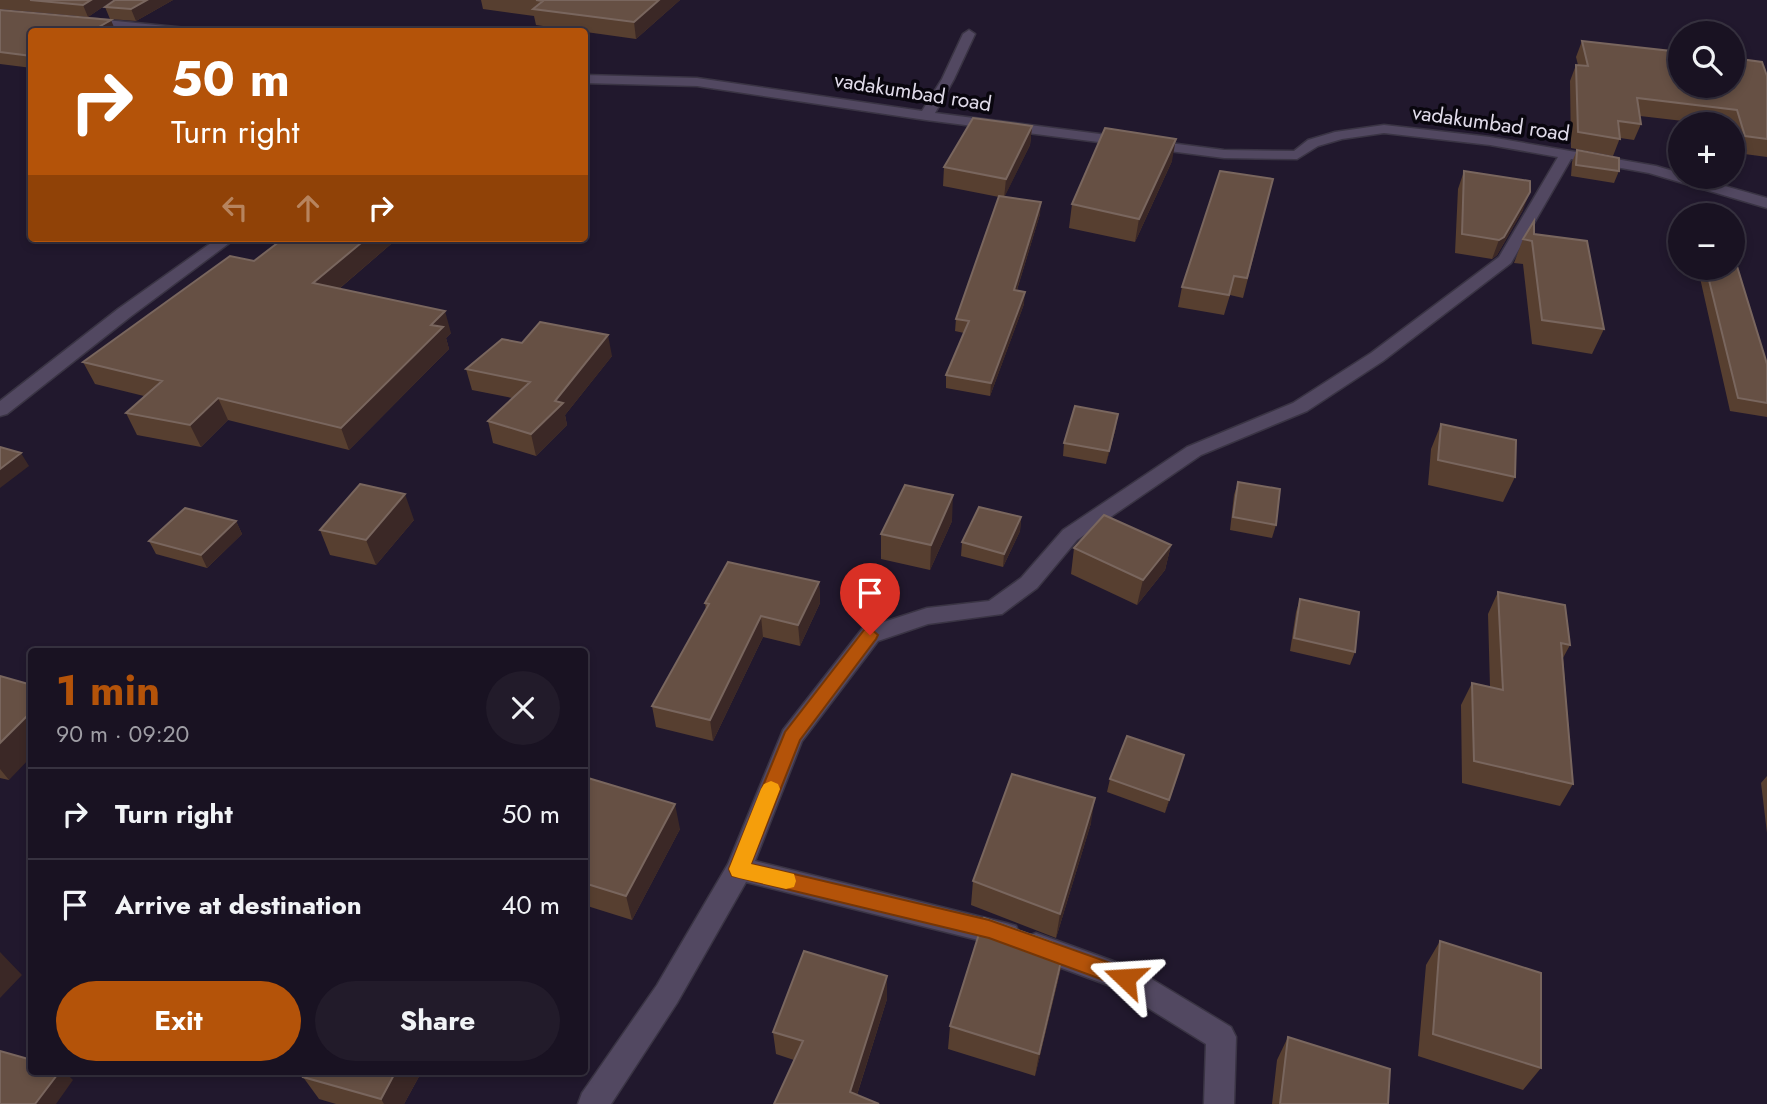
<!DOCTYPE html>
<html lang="en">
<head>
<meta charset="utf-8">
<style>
	body { margin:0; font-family:Jost,sans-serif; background:#221b2a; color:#f1f3f6; height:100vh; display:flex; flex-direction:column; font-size:26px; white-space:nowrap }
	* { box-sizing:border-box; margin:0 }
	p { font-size:23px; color:#9f9ea5 }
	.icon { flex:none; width:38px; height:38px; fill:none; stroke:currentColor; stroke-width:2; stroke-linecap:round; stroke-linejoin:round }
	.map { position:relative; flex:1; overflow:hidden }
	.side { position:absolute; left:28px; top:648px; width:560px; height:427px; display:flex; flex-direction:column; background:#191222; border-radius:7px; box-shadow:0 4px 10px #0003,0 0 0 2px #373240 }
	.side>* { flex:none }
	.top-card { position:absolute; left:28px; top:28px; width:560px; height:214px; border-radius:7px; box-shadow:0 4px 10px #0003,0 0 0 2px #373240; background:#b45309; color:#fff; overflow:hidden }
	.tools { position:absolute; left:1668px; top:21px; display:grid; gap:14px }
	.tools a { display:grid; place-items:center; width:77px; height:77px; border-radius:50%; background:#191222; box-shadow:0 4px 10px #0003,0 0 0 2px #373240; font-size:35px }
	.pin { position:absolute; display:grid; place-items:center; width:60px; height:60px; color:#fff; margin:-72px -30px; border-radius:50% 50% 50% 0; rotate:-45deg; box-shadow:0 0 7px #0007 }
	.pin .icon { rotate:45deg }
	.me { position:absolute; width:77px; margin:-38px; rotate:290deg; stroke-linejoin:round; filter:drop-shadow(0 0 5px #0008) }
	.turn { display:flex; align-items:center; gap:24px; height:147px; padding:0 28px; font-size:32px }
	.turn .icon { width:91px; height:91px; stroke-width:2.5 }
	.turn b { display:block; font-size:49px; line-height:60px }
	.lanes { display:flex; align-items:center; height:66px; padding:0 28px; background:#0003; justify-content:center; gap:35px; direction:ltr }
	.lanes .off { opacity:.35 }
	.round { display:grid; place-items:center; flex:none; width:74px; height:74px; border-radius:37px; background:#221b2a }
	.headline { display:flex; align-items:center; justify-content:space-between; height:119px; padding:0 28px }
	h1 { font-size:42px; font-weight:700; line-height:52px; color:#b45309 }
	.primary-button { display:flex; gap:14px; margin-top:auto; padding:14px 28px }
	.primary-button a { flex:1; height:80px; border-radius:42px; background:#b45309; color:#fff; font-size:28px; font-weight:700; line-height:80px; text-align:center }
	.primary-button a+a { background:#221b2a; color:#f1f3f6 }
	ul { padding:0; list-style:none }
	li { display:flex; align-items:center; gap:21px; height:91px; padding:0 28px; border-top:2px solid #373240 }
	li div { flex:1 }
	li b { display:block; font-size:26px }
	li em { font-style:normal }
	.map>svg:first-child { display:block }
</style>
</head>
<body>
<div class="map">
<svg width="1767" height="1104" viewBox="0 0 1767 1104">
	<rect width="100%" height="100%" fill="#21182d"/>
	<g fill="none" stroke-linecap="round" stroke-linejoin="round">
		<defs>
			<path id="minor" d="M 86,18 L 186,28 L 192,32 L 145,32 L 82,25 L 80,22 Z
				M 969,30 L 975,34 L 954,79 L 935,113 L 1224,150 L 1294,151 L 1308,140 L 1335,132 L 1384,125 L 1490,137 L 1656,166 L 1680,173 L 1680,177 L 1693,177 L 1767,198 L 1767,208 L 1649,173 L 1571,159 L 1511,263 L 1383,361 L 1307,411 L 1201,455 L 1077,540 L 1037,588 L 1002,614 L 928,624 L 878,641 L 802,741 L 755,861 L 1006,923 L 1016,926 L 1020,935 L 1016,944 L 1006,947 L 746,882 L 677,1003 L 611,1104 L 578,1104 L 582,1093 L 657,985 L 728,864 L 783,730 L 862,629 L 927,608 L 989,601 L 1021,578 L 1063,530 L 1187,447 L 1293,403 L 1371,353 L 1499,257 L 1558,157 L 1490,145 L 1384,133 L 1342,139 L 1318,146 L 1297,159 L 1224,158 L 926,120 L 697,86 L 584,83 L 584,75 L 697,78 L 922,111 L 942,79 L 963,34 Z
				M 218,238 L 236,238 L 130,317 L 7,414 L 0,416 L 0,401 L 118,309 Z
				M 1036,933 L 1135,969 L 1231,1027 L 1236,1037 L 1234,1104 L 1204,1104 L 1206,1044 L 1116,988 L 1026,955 L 1022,946 L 1026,937 Z"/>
		</defs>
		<use href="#minor" stroke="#3a3444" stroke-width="3"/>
		<use href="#minor" fill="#524861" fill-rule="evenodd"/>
	</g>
	<path fill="#573f30" d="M 0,0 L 113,0 L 88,17 L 0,9 Z
		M 115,0 L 173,0 L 136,21 L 110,19 L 105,7 Z
		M 481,0 L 680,0 L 636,39 L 536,25 L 534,16 L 483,9 Z
		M 0,10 L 32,32 L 32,68 L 0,64 Z
		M 1582,41 L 1767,76 L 1767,157 L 1737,153 L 1732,137 L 1732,124 L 1709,124 L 1640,116 L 1641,124 L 1634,140 L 1620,138 L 1613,156 L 1571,148 L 1570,81 L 1576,65 L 1578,65 L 1576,57 Z
		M 1032,126 L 1030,145 L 1004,197 L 1040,214 L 1017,290 L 1024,304 L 990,396 L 946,388 L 946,375 L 964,333 L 955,331 L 956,319 L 999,197 L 943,186 L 944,167 Z
		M 1577,150 L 1619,171 L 1614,183 L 1571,176 L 1572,162 Z
		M 1172,161 L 1135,242 L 1069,228 L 1072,204 Z
		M 1464,171 L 1523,210 L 1497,255 L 1492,259 L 1455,253 L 1458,189 Z
		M 1273,179 L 1243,298 L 1230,295 L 1224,315 L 1178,307 L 1182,287 Z
		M 1534,234 L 1604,329 L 1592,354 L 1532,344 L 1523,264 L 1514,263 L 1523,239 Z
		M 284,238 L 398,238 L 339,289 L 451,333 L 446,338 L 449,349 L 349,450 L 228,420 L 201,447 L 137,435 L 126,413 L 144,396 L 95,384 L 83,362 L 254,261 Z
		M 1698,268 L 1732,268 L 1767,364 L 1767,417 L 1730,411 L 1698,269 Z
		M 522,343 L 612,356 L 565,415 L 567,425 L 536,456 L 493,443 L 488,421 L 512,398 L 472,390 L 466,369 Z
		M 1441,424 L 1515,477 L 1503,502 L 1428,485 L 1431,449 Z
		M 1116,427 L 1106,464 L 1063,456 L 1064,443 Z
		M 1238,482 L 1276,525 L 1272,538 L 1230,530 L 1234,495 Z
		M 1021,517 L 1020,531 L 1003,567 L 961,556 L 962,542 Z
		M 414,520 L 376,565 L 330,555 L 320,530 Z
		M 236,521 L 242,534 L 207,568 L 156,554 L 149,541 Z
		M 952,521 L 930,570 L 881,559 L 881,534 Z
		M 1171,545 L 1165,570 L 1137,605 L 1071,574 L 1074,548 Z
		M 819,582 L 820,603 L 800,646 L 763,637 L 713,741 L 656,727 L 652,706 L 706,610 L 705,603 Z
		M 1498,592 L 1570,645 L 1563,658 L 1573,784 L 1560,806 L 1462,783 L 1461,705 L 1472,683 L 1490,687 L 1488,614 Z
		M 1300,599 L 1355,652 L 1350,665 L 1290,651 L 1296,612 Z
		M 0,676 L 9,780 L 0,778 Z
		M 1184,755 L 1165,813 L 1107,792 L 1110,779 Z
		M 1767,776 L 1767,833 L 1761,783 Z
		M 584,783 L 680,829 L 632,920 L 584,905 Z
		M 1091,823 L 1056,938 L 971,905 L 973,881 Z
		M 1440,941 L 1541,1068 L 1523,1090 L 1418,1056 L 1426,965 Z
		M 1052,945 L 1064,949 L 1060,972 L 1035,1076 L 948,1049 L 950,1026 Z
		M 887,976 L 887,999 L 857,1095 L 774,1104 L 794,1060 L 776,1054 L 773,1032 Z
		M 1288,1037 L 1388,1104 L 1272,1104 L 1277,1060 Z
		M 306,1071 L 422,1071 L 404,1104 L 336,1104 L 319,1099 L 303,1077 Z"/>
	<path fill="#3b2826" d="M 91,0 L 113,0 L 88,17 L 83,5 Z
		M 147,0 L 173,0 L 136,21 L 131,9 Z
		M 659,0 L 680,0 L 636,39 L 634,22 Z
		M 111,20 L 116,32 L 90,32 Z
		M 1032,126 L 1030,145 L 1004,198 L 1006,179 Z
		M 1176,139 L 1172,161 L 1135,242 L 1139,219 Z
		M 1530,192 L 1523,210 L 1497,255 L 1492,259 L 1499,240 Z
		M 1041,202 L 1040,214 L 1013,302 L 1014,290 Z
		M 367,238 L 398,238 L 320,305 L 313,283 Z
		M 1025,292 L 1024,304 L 990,396 L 991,383 Z
		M 445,311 L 451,333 L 446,338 L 449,349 L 349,450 L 341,428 L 431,325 Z
		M 608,335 L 612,356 L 565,415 L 567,425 L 536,456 L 531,434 L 555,401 Z
		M 218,398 L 228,420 L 201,447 L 190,425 Z
		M 1118,414 L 1116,427 L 1106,464 L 1109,451 Z
		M 21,453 L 29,466 L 0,488 L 0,469 Z
		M 405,494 L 414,520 L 376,565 L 366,540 Z
		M 953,495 L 952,521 L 930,570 L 931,545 Z
		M 1021,517 L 1020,531 L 1003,567 L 1004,554 Z
		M 236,521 L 242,534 L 207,568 L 201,555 Z
		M 1171,545 L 1165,570 L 1137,605 L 1143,580 Z
		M 819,582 L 820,603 L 800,646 L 798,625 Z
		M 761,616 L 763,637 L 713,741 L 710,720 Z
		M 32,711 L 32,756 L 9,780 L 0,769 L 0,743 Z
		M 1184,755 L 1181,768 L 1165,813 L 1169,800 Z
		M 1095,798 L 1091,823 L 1056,938 L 1060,914 Z
		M 675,804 L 680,829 L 632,920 L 626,896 Z
		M 1064,949 L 1060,972 L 1035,1076 L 1039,1054 Z
		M 0,952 L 22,975 L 0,998 Z
		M 887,976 L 887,999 L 854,1104 L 850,1092 Z
		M 60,1071 L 64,1071 L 73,1080 L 56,1104 L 35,1104 Z
		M 396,1071 L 422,1071 L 404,1104 L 384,1104 L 381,1099 Z"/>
	<path fill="#665044" stroke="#79665e" stroke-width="2" d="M 30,0 L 91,0 L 83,5 Z
		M 115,0 L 147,0 L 131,9 L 105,7 Z
		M 536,0 L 659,0 L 634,22 L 533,9 L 543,1 Z
		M 0,10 L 111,20 L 90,32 L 32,32 L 32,56 L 0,52 Z
		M 1582,41 L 1680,52 L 1680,86 L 1732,86 L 1732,58 L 1762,62 L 1767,76 L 1767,139 L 1745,136 L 1737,110 L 1637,98 L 1641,124 L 1618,121 L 1620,139 L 1578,132 L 1576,65 L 1588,66 Z
		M 973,118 L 1032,126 L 1006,179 L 944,167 Z
		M 1105,128 L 1176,139 L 1139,219 L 1072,204 Z
		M 1577,150 L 1619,158 L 1619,171 L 1576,165 Z
		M 1220,171 L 1273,179 L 1247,278 L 1234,276 L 1229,295 L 1182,287 Z
		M 1464,171 L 1530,181 L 1530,192 L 1504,237 L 1499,240 L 1462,234 Z
		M 999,196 L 1041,202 L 1014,290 L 1025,292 L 991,383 L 946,375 L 969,321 L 956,319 Z
		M 1534,221 L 1534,234 L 1587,241 L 1604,329 L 1542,320 L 1532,241 L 1523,239 Z
		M 284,238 L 367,238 L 313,283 L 445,311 L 431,325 L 443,327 L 341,428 L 218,398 L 190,425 L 126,413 L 162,381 L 83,362 L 230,256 L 254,261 Z
		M 1732,250 L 1767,364 L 1767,403 L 1738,398 L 1706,268 L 1732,268 Z
		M 540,322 L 608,335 L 555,401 L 563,403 L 531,434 L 488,421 L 530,382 L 466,369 L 502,339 L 522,343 Z
		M 1075,406 L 1118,414 L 1109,451 L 1064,443 Z
		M 1441,424 L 1516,440 L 1515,477 L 1438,460 Z
		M 0,447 L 21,453 L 0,469 Z
		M 1238,482 L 1280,489 L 1276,525 L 1233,517 Z
		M 360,484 L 405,494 L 366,540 L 320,530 Z
		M 905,485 L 953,495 L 931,545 L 881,534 Z
		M 979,507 L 1021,517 L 1004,554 L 962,542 Z
		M 185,508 L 236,521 L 201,555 L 149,541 Z
		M 1104,515 L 1171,545 L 1143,580 L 1074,548 Z
		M 728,562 L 819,582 L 798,625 L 761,616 L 710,720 L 652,706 L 709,604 L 705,603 Z
		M 1498,592 L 1565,605 L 1570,645 L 1561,643 L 1573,784 L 1474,761 L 1472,683 L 1503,690 Z
		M 1300,599 L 1359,612 L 1355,652 L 1294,638 Z
		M 0,676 L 32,685 L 32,711 L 0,743 Z
		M 1127,736 L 1184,755 L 1169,800 L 1110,779 Z
		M 1012,774 L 1095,798 L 1060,914 L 973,881 Z
		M 588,778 L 675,804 L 626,896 L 584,883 L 584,783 Z
		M 984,918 L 1052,942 L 1051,945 L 1064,949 L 1039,1054 L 950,1026 Z
		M 1440,941 L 1541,973 L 1541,1068 L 1433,1034 Z
		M 804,951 L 887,976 L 850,1092 L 879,1104 L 774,1104 L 803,1041 L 773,1032 Z
		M 1288,1037 L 1390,1069 L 1388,1104 L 1280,1104 Z
		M 0,1051 L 32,1060 L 32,1071 L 60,1071 L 35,1104 L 0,1104 Z
		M 306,1071 L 396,1071 L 381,1099 L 303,1077 Z"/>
	<path fill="#b45309" stroke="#753606" stroke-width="2" d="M 870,628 L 878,635 L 876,639 L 800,740 L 751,864 L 989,920 L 1133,971 L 1136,978 L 1133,985 L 1125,988 L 989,938 L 732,876 L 729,869 L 785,732 L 864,630 Z"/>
	<path fill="#f59e0b" d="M 771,781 L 778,784 L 780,789 L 751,864 L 794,874 L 796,881 L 794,887 L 786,889 L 739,878 L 732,876 L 729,869 L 761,789 L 764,784 Z"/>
	<g text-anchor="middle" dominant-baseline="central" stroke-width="7" stroke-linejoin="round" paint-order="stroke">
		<g font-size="21" fill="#e1dcea" stroke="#09060e">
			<text transform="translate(913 92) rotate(9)">vadakumbad road</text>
			<text transform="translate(1491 123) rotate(8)">vadakumbad road</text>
		</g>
	</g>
</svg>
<div class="tools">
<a><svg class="icon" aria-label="search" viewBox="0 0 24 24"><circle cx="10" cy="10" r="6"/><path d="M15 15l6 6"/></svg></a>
<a>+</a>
<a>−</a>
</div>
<div class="pin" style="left:870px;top:635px;background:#d93025"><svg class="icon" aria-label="arrive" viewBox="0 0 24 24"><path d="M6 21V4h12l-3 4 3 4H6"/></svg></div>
<svg class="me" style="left:1125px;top:978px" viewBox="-20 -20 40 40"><path d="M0-17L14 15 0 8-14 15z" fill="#b45309" stroke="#fff" stroke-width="4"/></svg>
<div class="top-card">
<div class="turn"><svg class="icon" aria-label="right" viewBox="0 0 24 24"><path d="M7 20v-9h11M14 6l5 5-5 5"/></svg><div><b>50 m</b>Turn right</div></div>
<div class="lanes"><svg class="icon off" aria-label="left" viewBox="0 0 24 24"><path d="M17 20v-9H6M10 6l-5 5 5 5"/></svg><svg class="icon off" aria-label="ahead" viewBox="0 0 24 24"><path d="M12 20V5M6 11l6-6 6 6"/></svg><svg class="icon" aria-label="right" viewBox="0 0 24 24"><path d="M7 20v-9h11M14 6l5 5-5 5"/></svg></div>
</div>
<section class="side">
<div class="headline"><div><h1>1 min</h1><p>90 m · 09:20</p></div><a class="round"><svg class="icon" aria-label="close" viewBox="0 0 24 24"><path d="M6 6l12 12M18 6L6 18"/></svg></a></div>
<ul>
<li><svg class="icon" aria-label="right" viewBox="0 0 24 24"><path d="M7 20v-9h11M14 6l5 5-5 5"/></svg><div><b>Turn right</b></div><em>50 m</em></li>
<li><svg class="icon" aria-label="arrive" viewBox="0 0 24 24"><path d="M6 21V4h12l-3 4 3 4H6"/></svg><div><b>Arrive at destination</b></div><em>40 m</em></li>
</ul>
<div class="primary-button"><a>Exit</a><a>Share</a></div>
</section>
</div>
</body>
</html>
